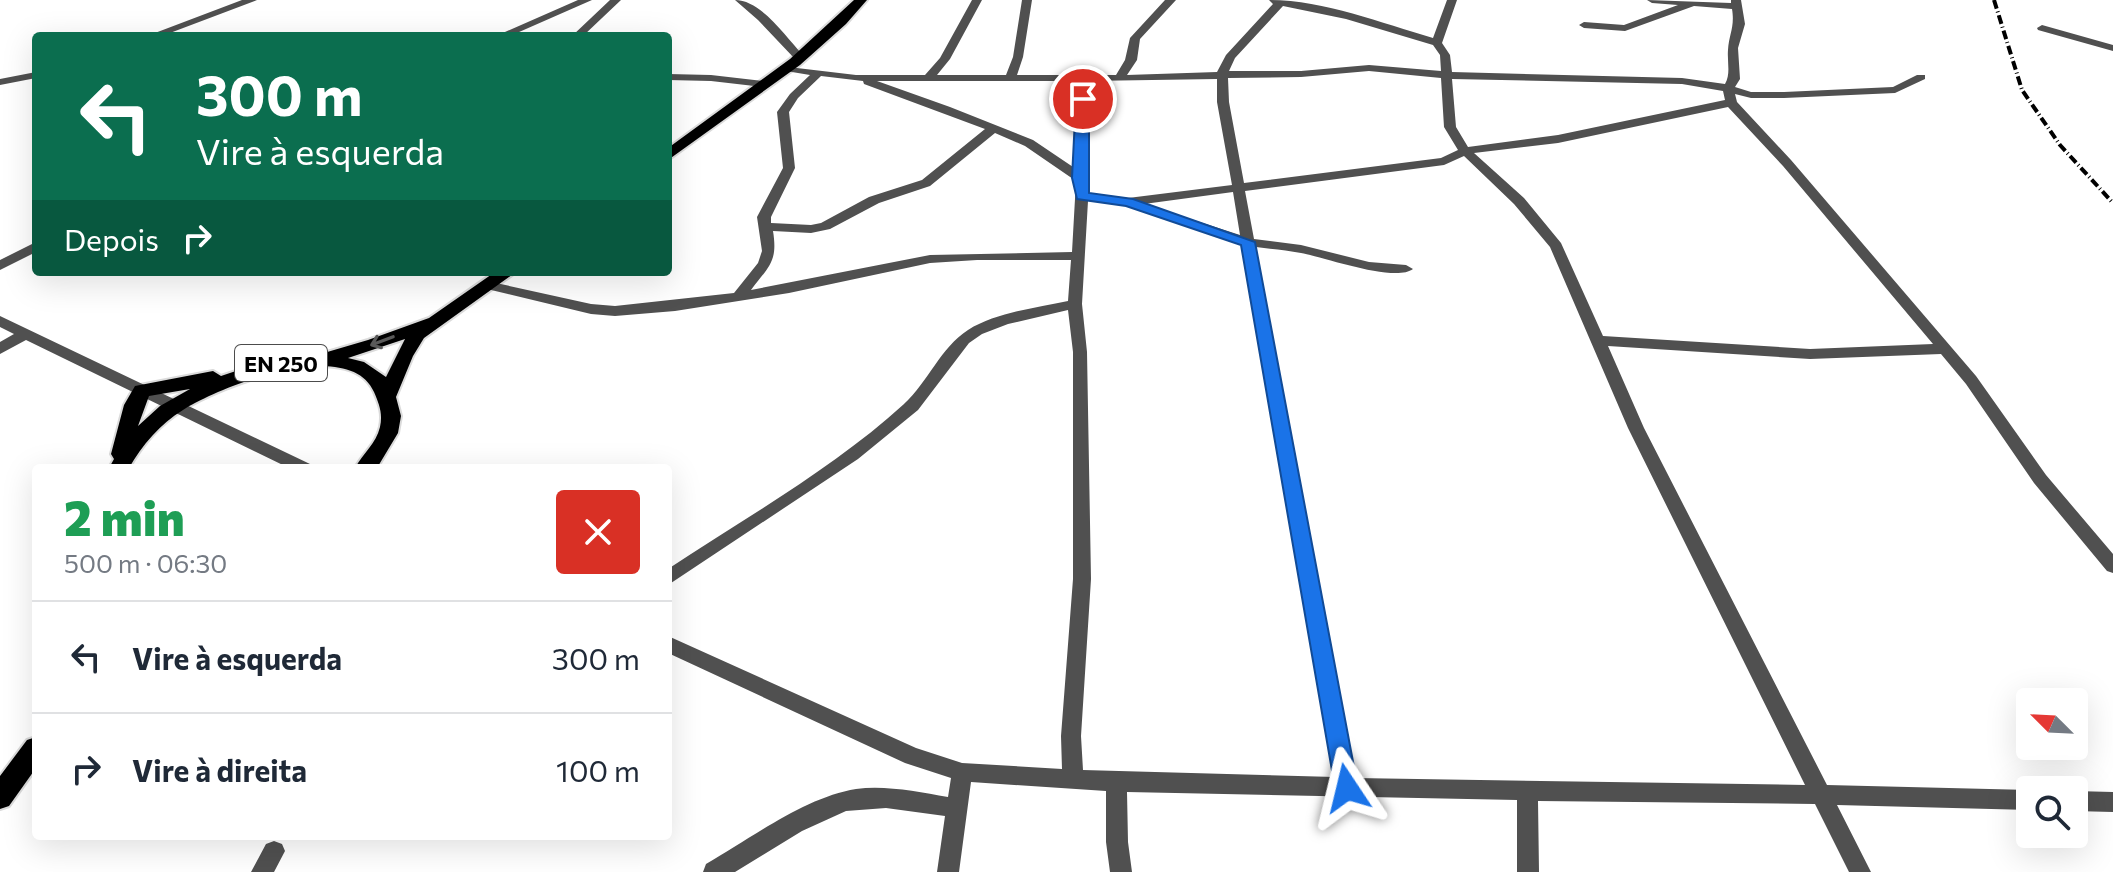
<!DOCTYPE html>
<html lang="pt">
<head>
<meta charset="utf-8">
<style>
	body { margin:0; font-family:Commissioner,sans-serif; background:#f2f2f3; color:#1f2937; height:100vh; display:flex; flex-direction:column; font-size:30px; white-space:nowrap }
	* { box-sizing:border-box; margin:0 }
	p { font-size:26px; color:#747a83 }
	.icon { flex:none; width:44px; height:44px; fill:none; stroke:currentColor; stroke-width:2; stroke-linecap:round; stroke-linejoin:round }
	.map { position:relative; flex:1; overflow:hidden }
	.sheet { position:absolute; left:32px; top:464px; width:640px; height:376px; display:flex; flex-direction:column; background:#fff; border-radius:8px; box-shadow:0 8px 32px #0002 }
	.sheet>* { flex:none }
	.top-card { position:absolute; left:32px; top:32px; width:640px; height:244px; border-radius:8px; box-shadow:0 8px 32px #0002; background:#0b6e4f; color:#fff; overflow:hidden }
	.needle { width:52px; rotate:294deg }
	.tools { position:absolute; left:2016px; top:688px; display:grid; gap:16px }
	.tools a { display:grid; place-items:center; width:72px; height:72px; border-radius:8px; background:#fff; box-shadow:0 8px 32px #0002; font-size:40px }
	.pin { position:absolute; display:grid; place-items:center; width:68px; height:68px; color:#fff; margin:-34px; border:4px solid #fff; border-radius:50%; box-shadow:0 2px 8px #0007 }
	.me { position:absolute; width:88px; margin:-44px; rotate:350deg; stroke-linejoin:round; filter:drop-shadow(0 0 6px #0008) }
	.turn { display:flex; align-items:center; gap:28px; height:168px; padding:0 32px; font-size:36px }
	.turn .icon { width:104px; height:104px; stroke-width:2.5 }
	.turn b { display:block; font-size:56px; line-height:68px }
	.then { display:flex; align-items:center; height:76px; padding:0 32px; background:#0003; gap:16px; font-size:30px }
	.round { display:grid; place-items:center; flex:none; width:84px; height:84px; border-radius:8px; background:#f2f2f3 }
	.summary { display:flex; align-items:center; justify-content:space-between; height:136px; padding:0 32px }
	h1 { font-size:48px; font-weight:800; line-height:60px; color:#1e9e55 }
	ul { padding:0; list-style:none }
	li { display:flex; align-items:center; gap:24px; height:112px; padding:0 32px; border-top:2px solid #e0e1e3 }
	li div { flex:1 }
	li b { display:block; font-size:30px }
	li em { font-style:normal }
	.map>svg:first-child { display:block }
</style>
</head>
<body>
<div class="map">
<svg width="2113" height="872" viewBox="0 0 2113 872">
	<rect width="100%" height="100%" fill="#fff"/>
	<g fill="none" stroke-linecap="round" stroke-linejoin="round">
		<defs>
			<path id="major" d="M 854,0 L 867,0 L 846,24 L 800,65 L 668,160 L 668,148 L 790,59 Z
				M 495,272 L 516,272 L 424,338 L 413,356 L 396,397 L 401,416 L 398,433 L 377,468 L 355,468 C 363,453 376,444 380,427 C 383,413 379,404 374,392 C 349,335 219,387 183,410 C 160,424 142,445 129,468 L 109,468 L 114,459 L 111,454 L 124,405 L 135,386 L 213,371 L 221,376 L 260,363 L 317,355 L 368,340 L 429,318 ZM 405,339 L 386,377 L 364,362 L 348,358 ZM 190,389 L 160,406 L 138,426 L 149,396 Z
				M 36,737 L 36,768 L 9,806 L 0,809 L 0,776 L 27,740 Z"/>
		</defs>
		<use href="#major" stroke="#dbdbdb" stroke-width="4"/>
		<path fill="#505050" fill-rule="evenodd" d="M 242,0 L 257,0 L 162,36 L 147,36 Z
			M 578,0 L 592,0 L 510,36 L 496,36 Z
			M 610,0 L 621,0 L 583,36 L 572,36 Z
			M 735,0 C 761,0 785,36 803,55 L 803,59 L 795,59 L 758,20 Z
			M 972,0 L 982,0 L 950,59 L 937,75 L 1006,75 L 1013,57 L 1022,0 L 1032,0 L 1023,57 L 1017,75 L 1116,75 L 1125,60 L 1130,38 L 1165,0 L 1176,0 L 1140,39 L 1137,60 L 1127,75 L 1217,72 L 1226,55 L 1273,4 L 1269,0 C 1324,0 1381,23 1433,38 L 1447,0 L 1457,0 L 1442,43 L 1450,55 L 1452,72 L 1682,78 L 1725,84 C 1731,74 1727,62 1728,50 C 1729,34 1735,27 1732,9 L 1694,6 L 1625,31 L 1584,28 L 1579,25 L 1584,22 L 1624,25 L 1678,5 L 1652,3 L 1647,0 L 1731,3 L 1731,0 L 1741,0 L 1745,24 L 1738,48 L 1740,79 L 1735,87 L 1751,92 L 1784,92 L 1893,87 L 1917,75 L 1925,75 L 1925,79 L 1895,93 L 1784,98 L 1751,98 L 1735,94 L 1737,102 L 1791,160 L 1976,376 L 2046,475 L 2113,554 L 2113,573 L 2107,571 L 2034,483 L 1966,384 L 1941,354 L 1810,359 L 1608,346 L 1644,428 L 1827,785 L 2030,790 L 2030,810 L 1837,805 L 1871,872 L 1849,872 L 1815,804 L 1538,801 L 1539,872 L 1517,872 L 1517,800 L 1127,792 L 1128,842 L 1132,872 L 1110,872 L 1106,842 L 1106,791 L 971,782 L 959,872 L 937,872 L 945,816 L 886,808 L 846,811 L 802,831 L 735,872 L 703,872 L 706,864 C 750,839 805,797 856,789 C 886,785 918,792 948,797 L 951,778 L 905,763 L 668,653 L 668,636 L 916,748 L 962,763 L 1062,769 L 1061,736 L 1073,579 L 1073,352 L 1068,310 L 1008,324 L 982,334 L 969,343 L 918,410 L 858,459 L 668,585 L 668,569 C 747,517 835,467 904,404 C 928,382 941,347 968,330 C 997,312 1036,308 1068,301 L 1071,260 L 977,260 L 930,263 L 789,293 L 675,311 L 615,316 L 591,314 L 487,289 L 480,285 L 487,281 L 591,304 L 615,306 L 734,293 L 758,263 L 762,251 L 757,217 L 783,168 L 777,112 L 790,94 L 810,75 L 780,70 L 780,66 L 856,75 L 925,75 L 940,58 ZM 1283,6 L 1346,19 L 1433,45 L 1440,55 L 1441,71 L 1369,65 L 1301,71 L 1229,71 L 1235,58 ZM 1369,71 L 1441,78 L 1444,127 L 1458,150 L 1441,158 L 1244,183 L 1229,102 L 1228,78 L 1301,77 ZM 821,76 L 863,81 L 864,84 L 985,129 L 922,180 L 869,197 L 821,223 L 811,225 L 771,223 L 771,217 L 795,168 L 789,112 L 798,98 ZM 1217,79 L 1217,102 L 1232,185 L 1128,198 L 1088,193 L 1087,81 ZM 1452,79 L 1682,84 L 1723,91 L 1725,100 L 1558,135 L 1468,147 L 1456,127 ZM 877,81 L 1075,81 L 1076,169 L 1033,140 L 950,107 ZM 1728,107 L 1783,166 L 1933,344 L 1810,349 L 1603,336 L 1561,243 L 1524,198 L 1474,153 L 1558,143 ZM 995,133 L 1025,146 L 1076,181 L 1072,252 L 930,255 L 751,290 C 769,266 778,262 773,231 L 811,233 L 830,229 L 879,203 L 930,186 ZM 1464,156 L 1514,204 L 1550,247 L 1628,428 L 1805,785 L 1355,778 L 1256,247 C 1271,249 1286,250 1301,253 C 1324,257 1395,283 1413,269 L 1406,265 L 1369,262 L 1301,245 L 1254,239 L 1245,191 L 1444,165 ZM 1233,192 L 1240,235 L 1144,204 ZM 1088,201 L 1124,205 L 1242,244 L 1335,777 L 1083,770 L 1081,736 L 1091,579 L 1087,352 L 1082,304 Z
			M 2042,25 L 2113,45 L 2113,51 L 2038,30 L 2037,28 Z
			M 36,72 L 36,78 L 0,85 L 0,79 Z
			M 668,74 L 711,75 L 763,81 L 769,84 L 763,87 L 711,81 L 668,80 Z
			M 36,242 L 36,252 L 0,270 L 0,260 Z
			M 0,316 L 310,464 L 312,468 L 289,468 L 26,340 L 0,354 L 0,342 L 14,334 L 0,327 Z
			M 2074,791 L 2113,792 L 2113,812 L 2074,811 Z
			M 274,841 L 282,844 L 285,851 L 274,872 L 251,872 L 266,844 Z"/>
		<use href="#major" fill="#000" fill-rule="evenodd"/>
		<path stroke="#000" stroke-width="4" stroke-dasharray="9 3 1 3" stroke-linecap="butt" d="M 1994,0 L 2022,90 L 2060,145 L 2113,203"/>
	</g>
	<defs><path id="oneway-shaft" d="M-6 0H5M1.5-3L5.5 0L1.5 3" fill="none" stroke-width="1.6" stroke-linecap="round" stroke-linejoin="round" transform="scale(2)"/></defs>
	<use stroke="#595959" href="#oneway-shaft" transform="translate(382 341) rotate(159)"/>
	<path fill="#1a73e8" stroke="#114b97" stroke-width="2" d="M 1083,95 L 1089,99 L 1089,193 L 1133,199 L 1255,242 L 1358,788 L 1355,795 L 1347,799 L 1338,795 L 1335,788 L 1241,245 L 1126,206 L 1077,199 L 1072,178 L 1076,99 Z"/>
	<g text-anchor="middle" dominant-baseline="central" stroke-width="8" stroke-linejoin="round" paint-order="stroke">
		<rect fill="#fff" stroke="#4c4c4c" stroke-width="2" x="235" y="345" width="92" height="36" rx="6"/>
		<g font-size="22" font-weight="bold" fill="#000">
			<text x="281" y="363">EN 250</text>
		</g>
	</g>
</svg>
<div class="tools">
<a><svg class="needle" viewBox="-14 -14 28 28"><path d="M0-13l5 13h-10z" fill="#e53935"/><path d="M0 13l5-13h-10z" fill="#747a83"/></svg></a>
<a><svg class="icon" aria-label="search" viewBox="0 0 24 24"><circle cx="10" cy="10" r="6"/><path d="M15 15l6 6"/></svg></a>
</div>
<div class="pin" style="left:1083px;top:99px;background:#d93025"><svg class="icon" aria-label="arrive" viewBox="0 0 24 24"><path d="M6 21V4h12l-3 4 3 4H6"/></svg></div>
<svg class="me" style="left:1347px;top:788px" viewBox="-20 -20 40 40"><path d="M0-17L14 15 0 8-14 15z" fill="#1a73e8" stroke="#fff" stroke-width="4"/></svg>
<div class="top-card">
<div class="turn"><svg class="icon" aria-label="left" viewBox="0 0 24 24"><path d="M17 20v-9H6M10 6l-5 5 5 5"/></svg><div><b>300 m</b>Vire à esquerda</div></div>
<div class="then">Depois<svg class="icon" aria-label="right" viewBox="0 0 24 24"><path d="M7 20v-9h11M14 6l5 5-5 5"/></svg></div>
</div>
<section class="sheet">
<div class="summary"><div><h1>2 min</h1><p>500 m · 06:30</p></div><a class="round" style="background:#d93025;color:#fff"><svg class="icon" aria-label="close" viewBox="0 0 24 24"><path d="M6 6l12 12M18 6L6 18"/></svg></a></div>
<ul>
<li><svg class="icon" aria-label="left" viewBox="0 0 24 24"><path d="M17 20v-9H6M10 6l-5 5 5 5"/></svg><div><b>Vire à esquerda</b></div><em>300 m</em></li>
<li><svg class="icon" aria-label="right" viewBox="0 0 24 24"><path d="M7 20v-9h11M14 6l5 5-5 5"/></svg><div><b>Vire à direita</b></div><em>100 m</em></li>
</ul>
</section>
</div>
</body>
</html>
